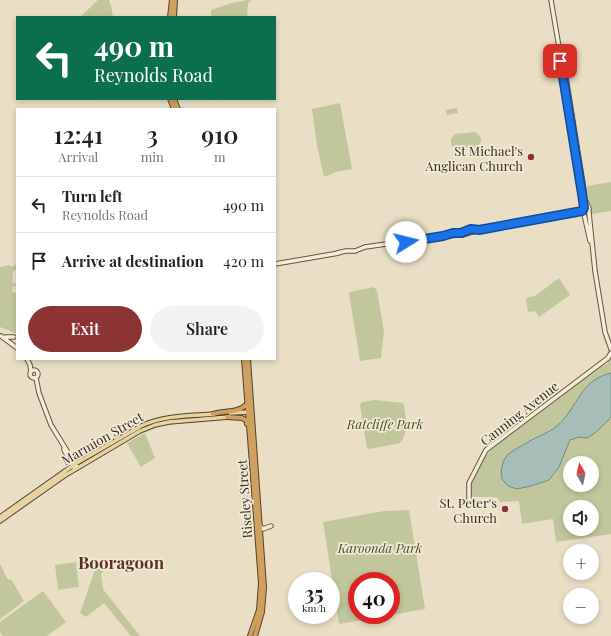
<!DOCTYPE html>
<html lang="en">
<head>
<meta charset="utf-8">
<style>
	body { margin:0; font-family:"Playfair Display",serif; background:#f2f2f2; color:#202124; height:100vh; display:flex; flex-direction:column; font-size:15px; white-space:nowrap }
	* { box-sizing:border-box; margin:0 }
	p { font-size:13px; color:#757577 }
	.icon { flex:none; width:22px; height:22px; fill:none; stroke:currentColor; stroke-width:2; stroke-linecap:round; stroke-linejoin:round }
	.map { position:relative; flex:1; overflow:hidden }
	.panel { position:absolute; left:16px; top:108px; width:260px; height:252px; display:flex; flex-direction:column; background:#fff; border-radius:0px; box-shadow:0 2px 6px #0003 }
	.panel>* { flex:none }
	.hud { position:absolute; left:16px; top:16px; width:260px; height:84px; border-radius:0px; box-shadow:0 2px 6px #0003; background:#0b6e4f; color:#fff; overflow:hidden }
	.needle { width:26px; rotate:351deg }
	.controls { position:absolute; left:563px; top:456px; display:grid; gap:8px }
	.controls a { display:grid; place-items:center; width:36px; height:36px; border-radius:50%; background:#fff; box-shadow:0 2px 6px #0003; font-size:20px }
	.speed { position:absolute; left:288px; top:572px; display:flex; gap:8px; font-size:20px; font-weight:700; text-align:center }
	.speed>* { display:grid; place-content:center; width:52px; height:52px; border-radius:50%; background:#fff; box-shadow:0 2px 6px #0003; line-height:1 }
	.speed small { font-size:10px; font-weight:400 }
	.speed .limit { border:6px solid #d22; background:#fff; color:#111 }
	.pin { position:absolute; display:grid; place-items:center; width:34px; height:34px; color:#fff; margin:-17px; border-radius:8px; box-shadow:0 2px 6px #0006 }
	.me { position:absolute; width:44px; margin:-22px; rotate:81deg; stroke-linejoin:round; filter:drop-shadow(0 0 3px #0008) }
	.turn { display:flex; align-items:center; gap:14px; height:84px; padding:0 12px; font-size:18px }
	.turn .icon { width:52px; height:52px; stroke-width:2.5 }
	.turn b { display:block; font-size:28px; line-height:34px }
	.eta { display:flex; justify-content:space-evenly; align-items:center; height:68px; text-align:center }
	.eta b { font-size:24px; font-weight:600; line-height:28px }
	.cta { display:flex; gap:8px; margin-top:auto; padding:8px 12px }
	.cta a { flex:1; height:46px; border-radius:24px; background:#8c3333; color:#fff; font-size:16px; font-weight:600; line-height:46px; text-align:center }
	.cta a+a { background:#f2f2f2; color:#202124 }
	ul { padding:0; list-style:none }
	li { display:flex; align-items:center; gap:12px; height:56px; padding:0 12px; border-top:1px solid #e0e0e0 }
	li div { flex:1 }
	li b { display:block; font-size:15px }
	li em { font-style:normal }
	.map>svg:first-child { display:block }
</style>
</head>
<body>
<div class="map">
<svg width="611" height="636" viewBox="0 0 611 636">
	<rect width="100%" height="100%" fill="#eadfc5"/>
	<path fill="#c1c79a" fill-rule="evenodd" d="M 98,0 L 109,0 L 111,5 L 113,17 L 80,17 Z
		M 248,0 L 252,1 L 248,3 L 247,17 L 211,17 L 211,10 L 232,3 Z
		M 340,103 L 352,169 L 336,172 L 324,177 L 317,146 L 312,109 Z
		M 457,108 L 458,113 L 447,115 L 446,110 Z
		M 475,132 C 478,134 481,136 481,140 C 480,150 464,148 458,149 L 451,145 L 451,139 L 455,134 Z
		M 611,182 L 611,211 L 591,214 C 594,205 585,196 587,186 Z
		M 10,265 L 10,267 L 17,265 L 17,270 L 13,271 L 12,283 L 17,284 L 17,286 L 13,286 L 12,292 L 17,293 L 17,331 L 15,333 L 0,327 L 0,267 Z
		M 559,278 L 570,295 L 539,317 L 535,311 L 528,312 L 526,298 L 535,296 Z
		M 374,287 L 377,291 L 384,332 L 381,358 L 360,361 L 349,293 L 350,292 Z
		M 611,359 L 611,534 L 556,542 L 553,519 L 522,524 L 519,501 L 500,502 L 497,498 L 494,497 L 472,497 C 465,483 483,460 490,450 L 600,366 L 603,366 L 608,363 L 607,361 ZM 570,463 L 592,463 L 592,485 L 570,485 ZM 570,507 L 592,507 L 592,529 L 570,529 Z
		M 375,400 L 403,403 L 404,405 C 406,418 409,432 400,443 L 370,449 L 367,448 L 360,405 L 362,402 Z
		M 145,433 L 155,458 L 141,467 L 127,443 Z
		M 409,510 L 425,609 L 391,615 L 391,581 L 357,581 L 357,615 L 390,615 L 339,624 L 323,522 L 384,511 Z
		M 76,562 L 79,587 L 58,590 L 55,565 Z
		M 0,564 L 7,578 L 9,580 L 11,579 L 24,601 L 0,619 Z
		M 97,564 L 105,570 L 101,574 L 103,589 L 140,636 L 131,636 L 104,603 L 86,617 L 80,613 Z
		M 43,591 L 66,622 L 47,636 L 3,636 L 0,632 L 0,622 Z"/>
	<path fill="#a6beb7" stroke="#6e8b84" d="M 611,373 L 611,417 C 605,424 595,434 587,438 L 579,437 L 570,440 L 559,467 L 549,480 L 531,486 L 517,489 L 508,486 L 502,479 L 501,472 L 503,462 L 507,455 C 514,450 521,446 528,442 C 538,436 549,433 558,425 C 578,407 580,380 611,373 Z"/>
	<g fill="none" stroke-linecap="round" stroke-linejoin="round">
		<defs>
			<path id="secondary" d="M 551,0 L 560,53 L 560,66
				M 561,48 L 565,65
				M559.5 68a3.5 3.5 0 1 1 7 0a3.5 3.5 0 1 1-7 0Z
				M 565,71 L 583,184 L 585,199 L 589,208 L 589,211
				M 561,72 L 564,81
				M 583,197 L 584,208
				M 589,213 L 595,271 L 605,332 L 611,349
				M 584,214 L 590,241
				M 337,253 L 346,251 L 355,251 L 365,247 L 443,236 L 462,235 L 479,230 L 582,211
				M 275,264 L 339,253
				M 1,336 L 17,348
				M 5,337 L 14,337
				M 27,359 L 30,365 L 31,372
				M30 374a4 4 0 1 1 8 0a4 4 0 1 1-8 0Z
				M 36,378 L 39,393 L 51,425 L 77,467
				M 64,448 L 64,450 L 75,469
				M 469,502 L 469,483 L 486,450 L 608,358 L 611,353
				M 259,525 L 263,529 L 271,526"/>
			<path id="primary" d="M 230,413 L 250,412
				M 0,517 L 75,464 L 141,426 C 164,415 190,416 214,414
				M 0,521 L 64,476 L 140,431 L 155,425 L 169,422 L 229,417"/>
			<path id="highway" d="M 170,17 L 172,0
				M 174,17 L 175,0
				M 170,99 L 174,109
				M 174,99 L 178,109
				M 244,359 L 261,583 L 259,610 L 250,636
				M 248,359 L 264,587 L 262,612 L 255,636
				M 213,414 C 224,410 238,414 247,404
				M 227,417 L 242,418 L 247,421 L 247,424"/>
		</defs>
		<use href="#secondary" stroke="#655340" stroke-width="5.5"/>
		<use href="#primary" stroke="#514031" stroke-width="5.5"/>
		<use href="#highway" stroke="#514031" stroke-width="6"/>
		<use href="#secondary" stroke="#f5edd8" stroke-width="3.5"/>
		<use href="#primary" stroke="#e9d3a1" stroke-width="3.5"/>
		<use href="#highway" stroke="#d1a05e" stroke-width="4"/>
	</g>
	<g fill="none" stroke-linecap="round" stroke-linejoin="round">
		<defs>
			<path id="route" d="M 406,242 L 443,236 L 453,233 L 461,233 L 471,229 L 479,230 L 582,211 L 584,208 L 583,200 L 563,77 L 559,69 L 560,61"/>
		</defs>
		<use href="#route" stroke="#114b97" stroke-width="10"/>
		<use href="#route" stroke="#1a73e8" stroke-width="7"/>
	</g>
	<g fill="#8c3333" stroke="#f2ead4" stroke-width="1.5">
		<circle cx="531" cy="157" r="4"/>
		<circle cx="505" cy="509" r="4"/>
	</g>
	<g text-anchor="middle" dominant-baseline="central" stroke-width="3.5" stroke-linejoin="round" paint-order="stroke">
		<g font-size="13" fill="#352a1f" stroke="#f2ead4" text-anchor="end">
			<text x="523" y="150">St Michael's<tspan x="523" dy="15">Anglican Church</tspan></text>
			<text x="497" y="502">St. Peter's<tspan x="497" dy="15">Church</tspan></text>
		</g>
		<g font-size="13" fill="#352a1f" stroke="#f2ead4">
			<text transform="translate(519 413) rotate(-38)">Canning Avenue</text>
			<text transform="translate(102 438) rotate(-30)">Marmion Street</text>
			<text transform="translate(244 499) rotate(-94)">Riseley Street</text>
		</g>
		<g font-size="13" font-style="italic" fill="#454f28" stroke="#f2ead4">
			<text x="385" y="423">Ratcliffe Park</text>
			<text x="380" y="547">Karoonda Park</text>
		</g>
		<g font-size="17" font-weight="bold" fill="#5d3023" stroke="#f2ead4">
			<text x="121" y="562">Booragoon</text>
		</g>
	</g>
</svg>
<div class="controls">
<a><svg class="needle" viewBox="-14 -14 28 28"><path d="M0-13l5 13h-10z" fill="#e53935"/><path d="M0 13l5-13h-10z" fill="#757577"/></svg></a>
<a><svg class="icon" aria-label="sound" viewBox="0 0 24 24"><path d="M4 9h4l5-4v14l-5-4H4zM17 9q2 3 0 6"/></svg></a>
<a>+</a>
<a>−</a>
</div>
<div class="speed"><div>35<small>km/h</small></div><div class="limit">40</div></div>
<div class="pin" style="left:560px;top:61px;background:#d93025"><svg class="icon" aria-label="arrive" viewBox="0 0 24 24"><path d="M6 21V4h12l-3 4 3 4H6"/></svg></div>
<svg class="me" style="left:406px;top:242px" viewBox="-20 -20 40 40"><circle r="19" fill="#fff"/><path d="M0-13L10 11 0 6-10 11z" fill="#1a73e8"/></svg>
<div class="hud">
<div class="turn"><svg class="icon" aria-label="left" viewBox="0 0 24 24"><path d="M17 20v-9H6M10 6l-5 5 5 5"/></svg><div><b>490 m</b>Reynolds Road</div></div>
</div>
<section class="panel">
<div class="eta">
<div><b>12:41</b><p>Arrival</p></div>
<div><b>3</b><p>min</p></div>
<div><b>910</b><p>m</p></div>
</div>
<ul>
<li><svg class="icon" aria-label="left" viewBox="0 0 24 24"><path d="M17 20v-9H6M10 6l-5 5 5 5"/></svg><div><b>Turn left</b><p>Reynolds Road</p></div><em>490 m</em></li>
<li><svg class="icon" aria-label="arrive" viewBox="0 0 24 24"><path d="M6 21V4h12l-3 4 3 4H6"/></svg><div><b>Arrive at destination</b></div><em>420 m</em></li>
</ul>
<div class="cta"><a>Exit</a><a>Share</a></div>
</section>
</div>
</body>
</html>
